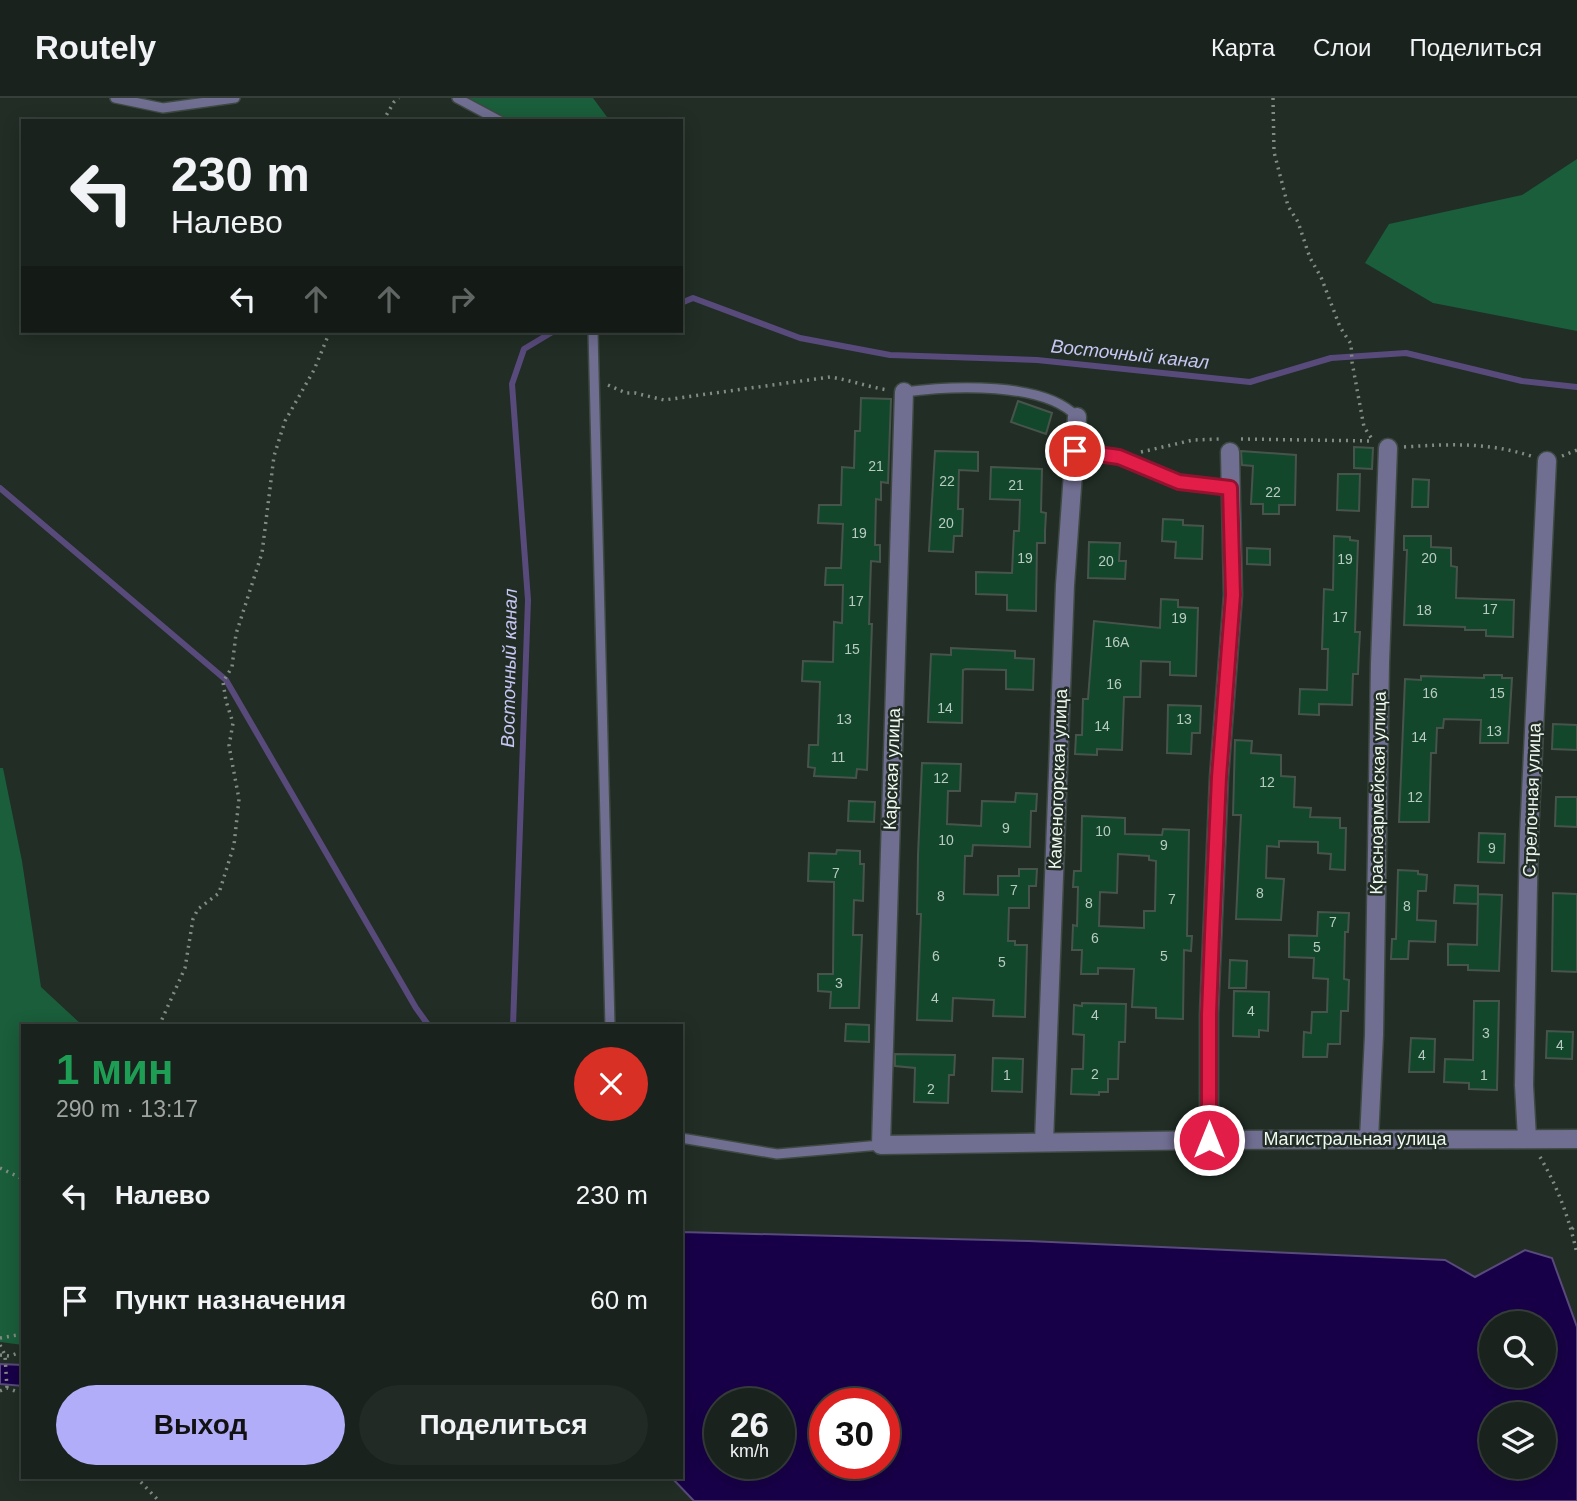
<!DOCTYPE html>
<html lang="ru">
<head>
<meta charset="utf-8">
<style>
	body { margin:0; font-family:Arial,sans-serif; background:#222a25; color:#f1f3f6; height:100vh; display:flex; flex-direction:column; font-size:26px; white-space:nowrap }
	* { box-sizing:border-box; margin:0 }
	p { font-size:23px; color:#9fa4a3 }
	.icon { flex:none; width:38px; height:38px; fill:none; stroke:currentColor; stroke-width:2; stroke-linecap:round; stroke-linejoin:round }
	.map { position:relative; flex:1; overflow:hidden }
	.panel { position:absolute; left:21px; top:926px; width:662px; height:455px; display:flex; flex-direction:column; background:#19221c; border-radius:0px; box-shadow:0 4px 18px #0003,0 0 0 2px #373f3b }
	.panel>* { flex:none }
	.top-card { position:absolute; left:21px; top:21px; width:662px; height:214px; border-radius:0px; box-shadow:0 4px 18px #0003,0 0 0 2px #373f3b; background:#19221c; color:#f1f3f6; overflow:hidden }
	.fabs { position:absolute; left:1479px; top:1213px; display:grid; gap:14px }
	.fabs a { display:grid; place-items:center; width:77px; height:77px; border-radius:50%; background:#19221c; box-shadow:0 4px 18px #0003,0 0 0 2px #373f3b; font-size:35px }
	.speed { position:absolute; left:704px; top:1290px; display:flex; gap:14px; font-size:35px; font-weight:700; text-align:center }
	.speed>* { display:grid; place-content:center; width:91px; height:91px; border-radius:50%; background:#19221c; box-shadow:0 4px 18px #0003,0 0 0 2px #373f3b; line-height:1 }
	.speed small { font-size:18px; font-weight:400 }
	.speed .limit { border:10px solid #d22; background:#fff; color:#111 }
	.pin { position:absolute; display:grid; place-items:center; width:60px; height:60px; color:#fff; margin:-30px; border:4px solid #fff; border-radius:50%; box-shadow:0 2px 7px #0007 }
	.me { position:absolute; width:77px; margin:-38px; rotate:0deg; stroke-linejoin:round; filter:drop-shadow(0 0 5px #0008) }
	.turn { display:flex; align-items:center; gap:24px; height:147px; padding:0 35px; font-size:32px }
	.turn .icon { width:91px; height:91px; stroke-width:2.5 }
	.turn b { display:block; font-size:49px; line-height:60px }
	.lanes { display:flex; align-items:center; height:66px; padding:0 35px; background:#0003; justify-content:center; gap:35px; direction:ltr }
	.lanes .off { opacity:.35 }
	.round { display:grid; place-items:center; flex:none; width:74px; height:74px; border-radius:37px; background:#222a25 }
	.headline { display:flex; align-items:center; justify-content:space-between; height:119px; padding:0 35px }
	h1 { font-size:42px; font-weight:800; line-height:52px; color:#1e9e55 }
	.button { display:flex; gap:14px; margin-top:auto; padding:14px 35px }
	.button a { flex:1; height:80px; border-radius:42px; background:#b2adf9; color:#111; font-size:28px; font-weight:800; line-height:80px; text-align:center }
	.button a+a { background:#222a25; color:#f1f3f6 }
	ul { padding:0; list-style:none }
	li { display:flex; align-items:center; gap:21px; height:105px; padding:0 35px }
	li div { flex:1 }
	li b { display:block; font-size:26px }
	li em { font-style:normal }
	header { display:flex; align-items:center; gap:42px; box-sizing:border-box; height:98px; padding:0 35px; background:#19221c; border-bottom:2px solid #373f3b }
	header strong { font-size:33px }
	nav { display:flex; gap:38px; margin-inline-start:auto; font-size:24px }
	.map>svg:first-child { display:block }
</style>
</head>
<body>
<header>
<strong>Routely</strong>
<nav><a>Карта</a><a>Слои</a><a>Поделиться</a></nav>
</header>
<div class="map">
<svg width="1577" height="1403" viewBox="0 0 1577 1403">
	<rect width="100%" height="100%" fill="#212d25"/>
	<path fill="#1a5e3b" d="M 459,0 L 593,0 L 610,23 L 492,23 Z
		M 1577,61 L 1577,233 L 1433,205 L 1365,165 L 1389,126 L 1522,97 Z
		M 0,670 L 3,670 L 22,763 L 41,889 L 82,927 L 23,928 L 23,1247 L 0,1244 Z"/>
	<path fill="#180048" stroke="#584a7b" stroke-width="2" fill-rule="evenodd" d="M 681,1134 L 1029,1143 L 1445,1162 L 1475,1179 L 1525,1152 L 1552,1160 L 1577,1229 L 1577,1403 L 694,1403 L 671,1379 L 681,1379 ZM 1491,1225 L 1544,1225 L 1544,1278 L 1491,1278 ZM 719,1306 L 779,1306 L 779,1365 L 719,1365 ZM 824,1306 L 884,1306 L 884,1365 L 824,1365 ZM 1491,1316 L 1544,1316 L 1544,1368 L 1491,1368 Z
		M 0,1266 L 23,1267 L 23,1288 L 0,1286 Z"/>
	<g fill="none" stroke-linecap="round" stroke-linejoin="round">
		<path stroke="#584a7b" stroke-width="6" d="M 681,205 L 693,200 L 800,240 L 890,257 L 1037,262 L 1250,284 L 1331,260 L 1406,255 L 1522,283 L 1577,289
			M 0,390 L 226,582 L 416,910 L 429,928
			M 513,928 L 528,502 L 512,286 L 524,251 L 554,233"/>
	</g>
	<path fill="#13472c" stroke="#47544b" stroke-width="2" fill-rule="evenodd" d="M 861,300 L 891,301 L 888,385 L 881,384 L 881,402 L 876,401 L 875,447 L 880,447 L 880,464 L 871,463 L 869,526 L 872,526 L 867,672 L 857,671 L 856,680 L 814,678 L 815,670 L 808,669 L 809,647 L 818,647 L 820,584 L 802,583 L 803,563 L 833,564 L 834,524 L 842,525 L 843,487 L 825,487 L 826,470 L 841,470 L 843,426 L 818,425 L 819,407 L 841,407 L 842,369 L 854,370 L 855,333 L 860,333 Z
		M 1018,303 L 1052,315 L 1046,336 L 1011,324 Z
		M 1354,349 L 1373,350 L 1372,371 L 1354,370 Z
		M 935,353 L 978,354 L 978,373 L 959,372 L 958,411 L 963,411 L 962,438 L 954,438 L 953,454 L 929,453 Z
		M 1241,353 L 1296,357 L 1295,407 L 1279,407 L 1279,416 L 1263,416 L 1263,406 L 1251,406 L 1253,368 L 1242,367 Z
		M 991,369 L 1042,371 L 1041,414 L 1046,415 L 1045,433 L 1045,445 L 1037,445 L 1036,513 L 1007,512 L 1007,497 L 976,496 L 976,474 L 1012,475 L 1014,433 L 1019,433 L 1020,402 L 990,401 Z
		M 1338,376 L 1360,376 L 1359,413 L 1337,412 Z
		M 1413,381 L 1429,382 L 1428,409 L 1412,409 Z
		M 1163,421 L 1183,422 L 1183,427 L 1203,428 L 1202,461 L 1175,460 L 1176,444 L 1162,443 Z
		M 1334,438 L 1350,439 L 1350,442 L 1358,443 L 1355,534 L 1360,534 L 1359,552 L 1358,576 L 1353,576 L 1352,607 L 1319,606 L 1319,617 L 1299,616 L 1300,591 L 1327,592 L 1328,551 L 1322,551 L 1324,491 L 1333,492 Z
		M 1404,438 L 1431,438 L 1431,449 L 1451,450 L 1451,468 L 1457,469 L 1456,500 L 1514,502 L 1513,539 L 1486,538 L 1486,532 L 1465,532 L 1465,529 L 1404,527 L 1407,452 L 1404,452 Z
		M 1089,444 L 1120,445 L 1119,463 L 1126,463 L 1125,481 L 1088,480 Z
		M 1247,450 L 1270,451 L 1270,467 L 1247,466 Z
		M 1161,501 L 1178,502 L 1178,509 L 1198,510 L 1196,578 L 1170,577 L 1170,564 L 1141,563 L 1140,599 L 1124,599 L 1122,652 L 1097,651 L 1097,657 L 1075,656 L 1076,637 L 1082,637 L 1083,601 L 1088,601 L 1094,523 L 1160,530 Z
		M 951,550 L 1015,553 L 1015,560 L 1034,561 L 1033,592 L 1006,591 L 1006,572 L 966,571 L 963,572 L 962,625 L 928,624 L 931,556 L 951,557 Z
		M 1484,577 L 1502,577 L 1502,580 L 1512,580 L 1508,645 L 1480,645 L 1481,622 L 1444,621 L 1443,630 L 1437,630 L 1436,655 L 1431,655 L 1429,724 L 1399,724 L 1405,581 L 1421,582 L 1421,578 L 1484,580 Z
		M 1168,607 L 1201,608 L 1200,635 L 1192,635 L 1191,656 L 1167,655 Z
		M 1553,626 L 1577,627 L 1577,652 L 1552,651 Z
		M 1235,642 L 1252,643 L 1251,655 L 1281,657 L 1281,678 L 1295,679 L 1294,709 L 1311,710 L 1310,719 L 1340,720 L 1340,730 L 1346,730 L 1345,772 L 1330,771 L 1331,756 L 1318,755 L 1318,744 L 1279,743 L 1279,749 L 1267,748 L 1266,780 L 1284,781 L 1281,822 L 1236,821 L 1241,717 L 1233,717 Z
		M 922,665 L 961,666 L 960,693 L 948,693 L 947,726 L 981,728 L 982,703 L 1015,704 L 1016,695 L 1037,696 L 1036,713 L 1031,713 L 1030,749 L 973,747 L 972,758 L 965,758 L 964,796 L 998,797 L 998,778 L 1019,778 L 1019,771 L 1037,771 L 1036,788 L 1029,788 L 1029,810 L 1009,810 L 1008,843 L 1015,843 L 1015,847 L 1027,847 L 1025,919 L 993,918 L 994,902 L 953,900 L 952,923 L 917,922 L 921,816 L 917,816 L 918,757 Z
		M 1556,699 L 1577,699 L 1577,729 L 1555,728 Z
		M 849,703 L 875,704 L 874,724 L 848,723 Z
		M 1082,718 L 1125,720 L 1125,736 L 1162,737 L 1163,731 L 1189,732 L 1187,838 L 1192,838 L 1191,853 L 1184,852 L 1183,921 L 1156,920 L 1156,910 L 1132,909 L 1134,871 L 1098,870 L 1098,876 L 1081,876 L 1082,852 L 1072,852 L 1073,827 L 1077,828 L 1078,789 L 1073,789 L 1074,773 L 1081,773 ZM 1118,756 L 1149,758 L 1149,762 L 1156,763 L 1155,813 L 1144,813 L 1144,830 L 1099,828 L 1100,794 L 1117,795 Z
		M 1479,735 L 1505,736 L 1504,765 L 1478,764 Z
		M 837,752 L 860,753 L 860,766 L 864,766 L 863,803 L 854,802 L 853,837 L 862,837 L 859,910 L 830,910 L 831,894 L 818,893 L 818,876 L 833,876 L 834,784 L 808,783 L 809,755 L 836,756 Z
		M 1398,772 L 1418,773 L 1418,776 L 1427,777 L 1426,793 L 1418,793 L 1417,822 L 1436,823 L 1435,844 L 1409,843 L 1408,861 L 1391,861 L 1392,841 L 1396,841 Z
		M 1455,787 L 1478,788 L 1478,806 L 1454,805 Z
		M 1553,795 L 1577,796 L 1577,874 L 1552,873 Z
		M 1478,796 L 1502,797 L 1499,873 L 1468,872 L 1468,867 L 1448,867 L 1448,846 L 1477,847 Z
		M 1318,814 L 1349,815 L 1348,834 L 1345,834 L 1344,881 L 1349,882 L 1348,913 L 1341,913 L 1340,946 L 1328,946 L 1327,959 L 1303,959 L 1304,934 L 1311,935 L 1312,914 L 1327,914 L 1328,881 L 1313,880 L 1314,860 L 1289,859 L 1289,837 L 1317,838 Z
		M 1230,862 L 1247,863 L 1246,890 L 1229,890 Z
		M 1234,893 L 1269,894 L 1268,933 L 1259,932 L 1259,939 L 1233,938 Z
		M 1474,903 L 1499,903 L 1497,992 L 1469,991 L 1469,985 L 1444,984 L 1445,961 L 1473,962 Z
		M 1082,905 L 1126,906 L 1125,944 L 1119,944 L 1118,981 L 1108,981 L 1108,994 L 1099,994 L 1099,997 L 1071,996 L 1072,971 L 1083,971 L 1084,937 L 1073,936 L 1074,907 L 1082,908 Z
		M 846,926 L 869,927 L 869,944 L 845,943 Z
		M 1547,933 L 1573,934 L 1572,961 L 1546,960 Z
		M 1411,940 L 1435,941 L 1434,974 L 1409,974 Z
		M 895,956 L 955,957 L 954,977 L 949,977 L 948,1005 L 914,1004 L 915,970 L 895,968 Z
		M 993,960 L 1023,961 L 1022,994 L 992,993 Z"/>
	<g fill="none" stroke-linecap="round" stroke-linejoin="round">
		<defs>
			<path id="service" d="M 115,0 L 163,10 L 235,0
				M 457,0 L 500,23
				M 593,233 L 610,928
				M 904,294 C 950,288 1044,283 1077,319
				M 1075,353 L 1119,359 L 1179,384 L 1230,390
				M 681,1040 L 777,1056 L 881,1047"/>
			<path id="minor" d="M 904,294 L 881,1047 L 1209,1042 L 1577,1041
				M 1527,1040 L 1524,987 L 1529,737 L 1547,363
				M 1369,1041 L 1374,937 L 1380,565 L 1388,350
				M 1209,1042 L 1209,916 L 1219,679 L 1233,497 L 1230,354
				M 1044,1044 L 1065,487 L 1077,319"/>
		</defs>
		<use href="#service" stroke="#3e4942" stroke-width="12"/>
		<use href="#minor" stroke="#3e4942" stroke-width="21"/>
		<path stroke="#828c85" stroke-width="3.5" stroke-dasharray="2 5" stroke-linecap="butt" d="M 1273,0 L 1274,54 L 1288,108 L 1298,124 L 1310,160 L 1321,179 L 1340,229 L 1351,246 L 1352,264 L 1364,329 L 1372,341
			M 383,23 L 394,4 L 399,0
			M 608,287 L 626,295 L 635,295 L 664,302 L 830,279 C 850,282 868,289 888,292
			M 1241,341 L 1373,343
			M 1404,349 C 1450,346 1487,344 1531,358
			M 1141,354 L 1193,342 L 1220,341
			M 1562,358 L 1577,352
			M 159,928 L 185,870 L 193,821 L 198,811 L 219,795 L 234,747 L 239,701 L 229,648 L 233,625 L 226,603 L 223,584 L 232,569 L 236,536 L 262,455 L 274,358 L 285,323 L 314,272 L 330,233
			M 1540,1059 C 1558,1089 1570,1123 1577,1156
			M 0,1070 L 23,1081
			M 1572,1131 L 1577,1126
			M 0,1240 L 23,1236
			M 0,1247 L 5,1257 L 7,1290
			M 0,1257 L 10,1258 L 23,1253
			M 0,1293 L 7,1290 L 23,1296
			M 136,1379 L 159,1403"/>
		<use href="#service" stroke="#706e91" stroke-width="9"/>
		<use href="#minor" stroke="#706e91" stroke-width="18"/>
	</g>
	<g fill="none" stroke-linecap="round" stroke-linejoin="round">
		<defs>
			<path id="route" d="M 1075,353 L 1119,359 L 1179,384 L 1230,390 L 1233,497 L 1219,679 L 1212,837 L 1209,916 L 1209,1042"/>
		</defs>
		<use href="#route" stroke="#92132f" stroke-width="18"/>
		<use href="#route" stroke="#e11d48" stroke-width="12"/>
	</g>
	<g text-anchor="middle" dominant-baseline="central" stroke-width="5" stroke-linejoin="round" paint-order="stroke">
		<g font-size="14" fill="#b8cbc0">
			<text x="876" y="368">21</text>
			<text x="947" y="383">22</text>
			<text x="1016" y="387">21</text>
			<text x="1273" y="394">22</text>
			<text x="946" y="425">20</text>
			<text x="859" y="435">19</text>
			<text x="1025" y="460">19</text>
			<text x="1429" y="460">20</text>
			<text x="1345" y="461">19</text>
			<text x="1106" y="463">20</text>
			<text x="856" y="503">17</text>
			<text x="1490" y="511">17</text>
			<text x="1424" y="512">18</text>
			<text x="1340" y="519">17</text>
			<text x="1179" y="520">19</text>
			<text x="1117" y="544">16А</text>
			<text x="852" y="551">15</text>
			<text x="1114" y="586">16</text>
			<text x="1430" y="595">16</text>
			<text x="1497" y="595">15</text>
			<text x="945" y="610">14</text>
			<text x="844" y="621">13</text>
			<text x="1184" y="621">13</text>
			<text x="1102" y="628">14</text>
			<text x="1494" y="633">13</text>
			<text x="1419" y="639">14</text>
			<text x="838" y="659">11</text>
			<text x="941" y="680">12</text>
			<text x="1267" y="684">12</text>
			<text x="1415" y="699">12</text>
			<text x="1006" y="730">9</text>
			<text x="1103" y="733">10</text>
			<text x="946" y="742">10</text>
			<text x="1164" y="747">9</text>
			<text x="1492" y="750">9</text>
			<text x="836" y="775">7</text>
			<text x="1014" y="792">7</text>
			<text x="1260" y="795">8</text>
			<text x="941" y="798">8</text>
			<text x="1172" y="801">7</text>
			<text x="1089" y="805">8</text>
			<text x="1407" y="808">8</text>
			<text x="1333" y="824">7</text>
			<text x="1095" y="840">6</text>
			<text x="1317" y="849">5</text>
			<text x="936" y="858">6</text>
			<text x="1164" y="858">5</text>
			<text x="1002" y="864">5</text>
			<text x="839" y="885">3</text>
			<text x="935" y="900">4</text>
			<text x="1251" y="913">4</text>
			<text x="1095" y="917">4</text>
			<text x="1486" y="935">3</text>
			<text x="1560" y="947">4</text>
			<text x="1422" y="957">4</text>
			<text x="1095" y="976">2</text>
			<text x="1007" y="977">1</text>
			<text x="1484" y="977">1</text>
			<text x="931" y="991">2</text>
		</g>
		<g font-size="18" fill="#eff7f1" stroke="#212d25">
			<text transform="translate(892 671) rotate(-88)">Карская улица</text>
			<text transform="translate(1058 681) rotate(-88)">Каменогорская улица</text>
			<text transform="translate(1378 695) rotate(-89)">Красноармейская улица</text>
			<text transform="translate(1532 702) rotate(-88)">Стрелочная улица</text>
			<text x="1355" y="1041">Магистральная улица</text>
		</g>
		<g font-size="19" font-style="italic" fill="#c7c5f1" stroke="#212d25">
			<text transform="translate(1130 256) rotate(6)">Восточный канал</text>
			<text transform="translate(509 570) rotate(-89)">Восточный канал</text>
		</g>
	</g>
</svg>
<div class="fabs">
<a><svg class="icon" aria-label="search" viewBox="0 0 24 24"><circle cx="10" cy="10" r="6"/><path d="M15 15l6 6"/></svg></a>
<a><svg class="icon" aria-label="layers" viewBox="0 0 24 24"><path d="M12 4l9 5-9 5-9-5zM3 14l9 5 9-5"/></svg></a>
</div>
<div class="speed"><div>26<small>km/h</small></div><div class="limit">30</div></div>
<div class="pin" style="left:1075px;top:353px;background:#d93025"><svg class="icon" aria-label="arrive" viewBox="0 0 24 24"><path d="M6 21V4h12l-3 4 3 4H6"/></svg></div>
<svg class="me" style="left:1209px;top:1042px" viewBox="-20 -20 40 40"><circle r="17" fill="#e11d48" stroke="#fff" stroke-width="3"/><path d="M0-11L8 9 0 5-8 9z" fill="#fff"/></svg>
<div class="top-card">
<div class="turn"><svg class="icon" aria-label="left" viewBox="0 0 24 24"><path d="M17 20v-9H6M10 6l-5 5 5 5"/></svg><div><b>230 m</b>Налево</div></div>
<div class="lanes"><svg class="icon" aria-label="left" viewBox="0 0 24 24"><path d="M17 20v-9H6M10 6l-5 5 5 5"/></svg><svg class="icon off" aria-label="ahead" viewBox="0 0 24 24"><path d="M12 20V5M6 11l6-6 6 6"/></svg><svg class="icon off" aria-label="ahead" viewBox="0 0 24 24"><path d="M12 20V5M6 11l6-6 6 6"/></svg><svg class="icon off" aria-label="right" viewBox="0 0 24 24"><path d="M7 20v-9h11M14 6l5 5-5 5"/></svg></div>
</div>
<section class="panel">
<div class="headline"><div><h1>1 мин</h1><p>290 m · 13:17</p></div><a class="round" style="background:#d93025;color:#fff"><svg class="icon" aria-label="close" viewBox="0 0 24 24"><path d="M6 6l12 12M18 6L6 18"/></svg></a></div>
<ul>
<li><svg class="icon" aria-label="left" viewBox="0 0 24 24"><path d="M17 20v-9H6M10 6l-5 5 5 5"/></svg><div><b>Налево</b></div><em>230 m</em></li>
<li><svg class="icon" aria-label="arrive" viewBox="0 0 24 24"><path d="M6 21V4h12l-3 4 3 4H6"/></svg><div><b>Пункт назначения</b></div><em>60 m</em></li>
</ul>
<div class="button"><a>Выход</a><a>Поделиться</a></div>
</section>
</div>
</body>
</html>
